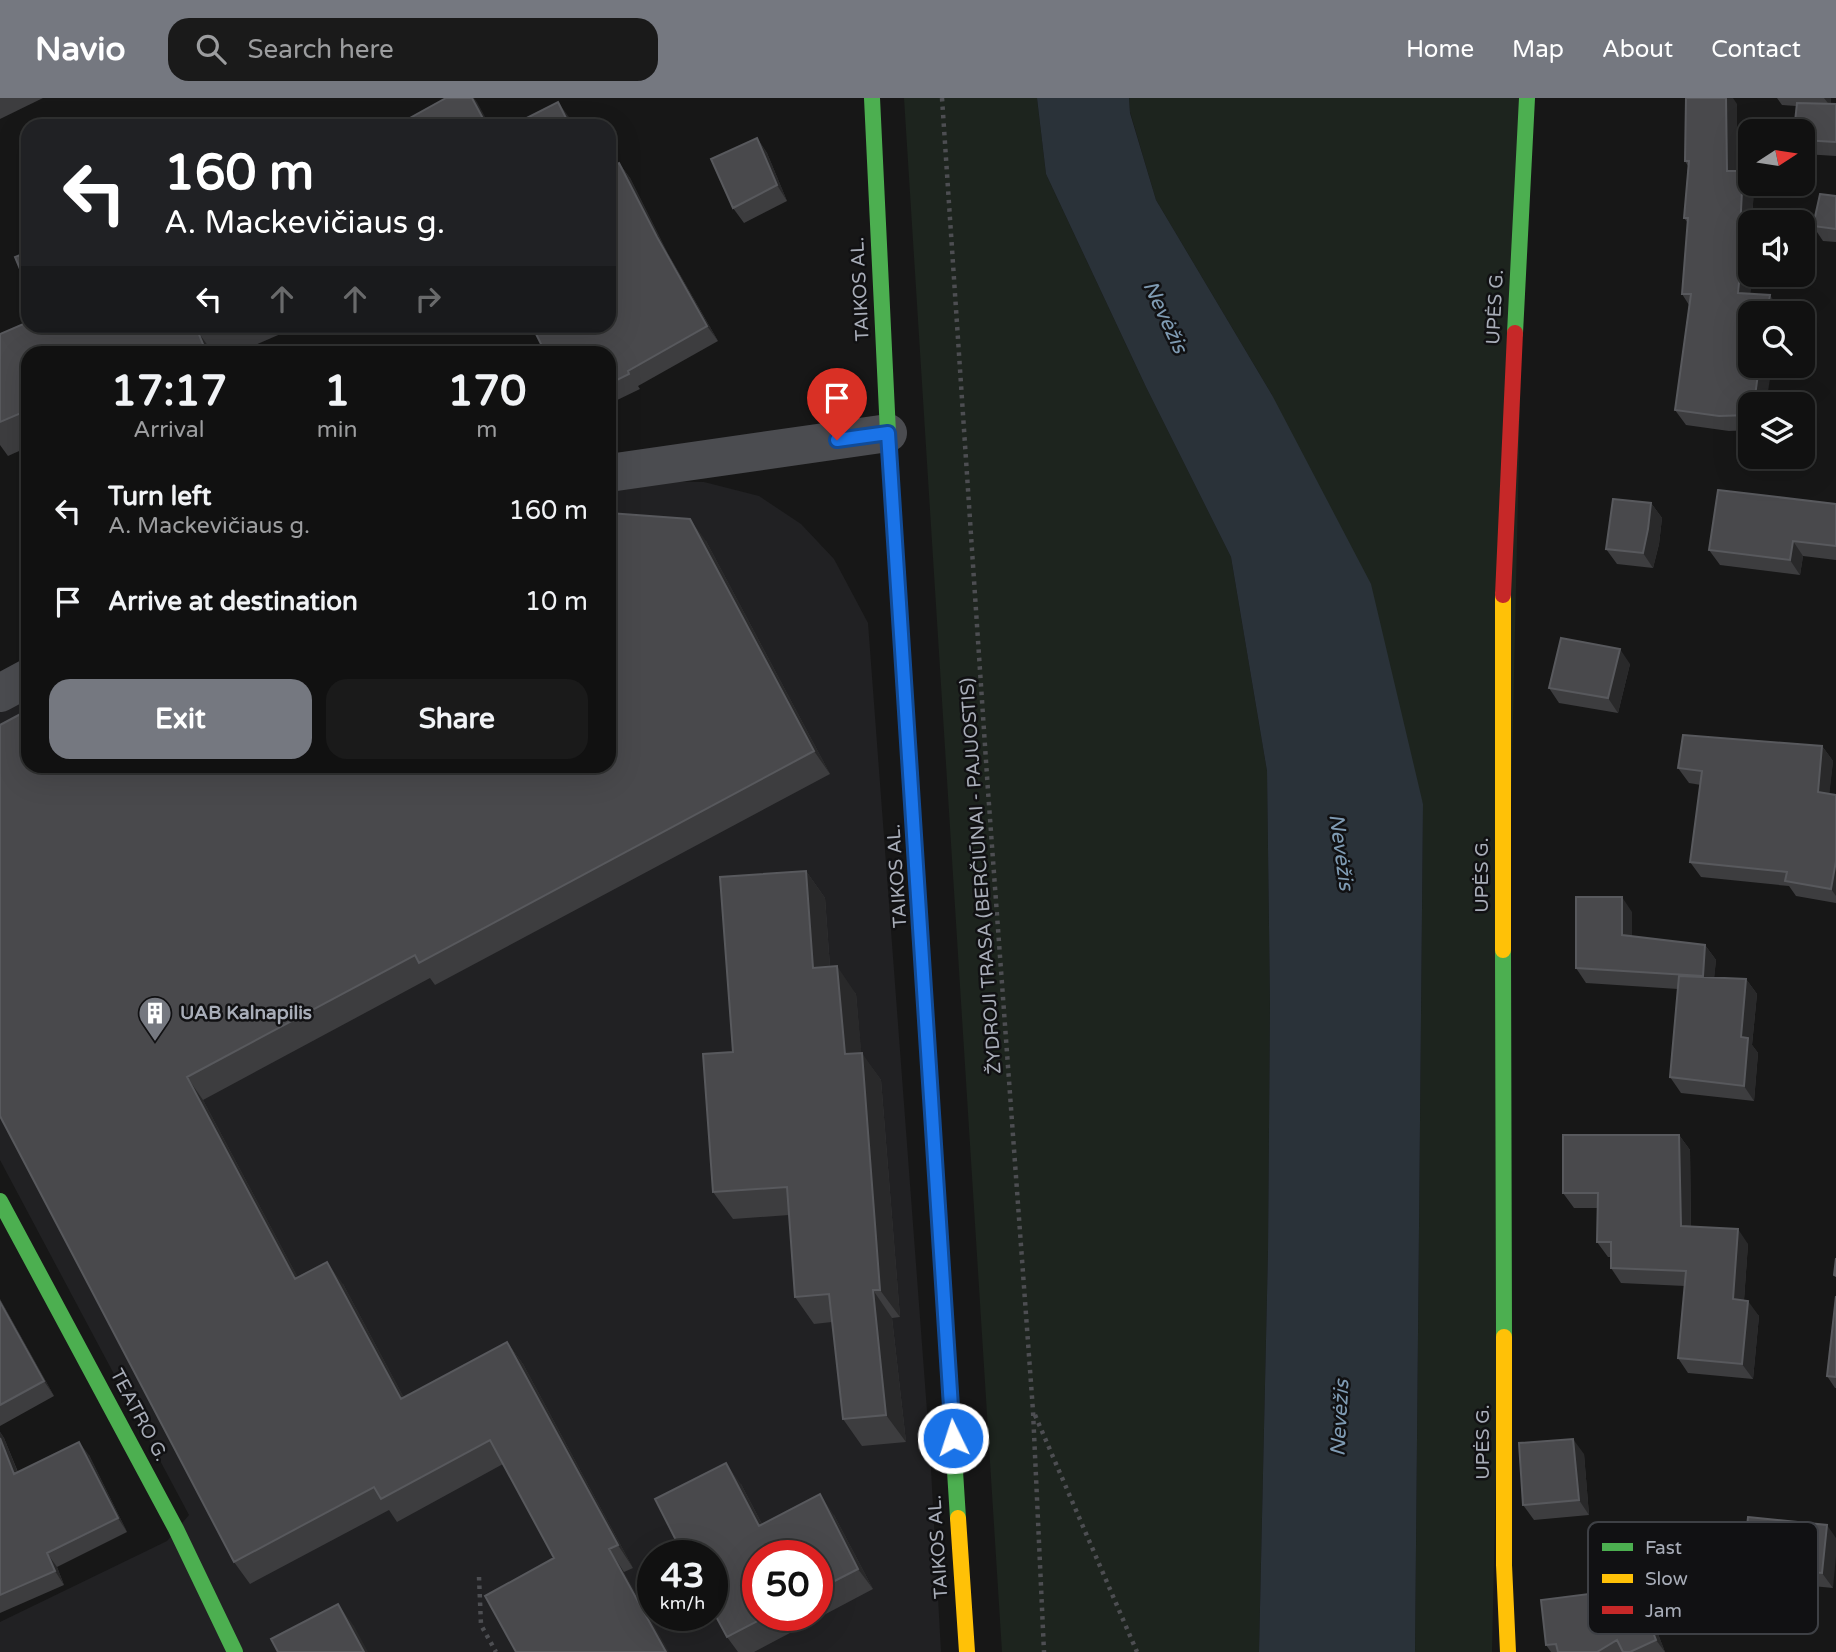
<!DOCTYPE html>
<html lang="en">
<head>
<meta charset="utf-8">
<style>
	body { margin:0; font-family:"Varela Round",sans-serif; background:#1a1a1a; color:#f1f3f6; height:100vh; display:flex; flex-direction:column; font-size:26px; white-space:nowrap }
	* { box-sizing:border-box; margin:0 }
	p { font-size:23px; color:#9c9d9f }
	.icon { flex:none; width:38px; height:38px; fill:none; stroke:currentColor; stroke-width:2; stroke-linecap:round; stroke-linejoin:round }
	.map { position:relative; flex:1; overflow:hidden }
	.details { position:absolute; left:21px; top:248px; width:595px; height:427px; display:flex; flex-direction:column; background:#111; border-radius:21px; box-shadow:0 7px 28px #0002,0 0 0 2px #303131 }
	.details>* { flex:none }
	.top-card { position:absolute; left:21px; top:21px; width:595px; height:214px; border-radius:21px; box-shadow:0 7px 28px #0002,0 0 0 2px #303131; background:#202124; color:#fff; overflow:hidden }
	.needle { width:46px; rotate:78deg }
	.controls { position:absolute; left:1738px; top:21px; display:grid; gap:14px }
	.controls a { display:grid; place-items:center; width:77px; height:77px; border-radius:14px; background:#111; box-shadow:0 7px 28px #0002,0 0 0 2px #303131; font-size:35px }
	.speed { position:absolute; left:637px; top:1442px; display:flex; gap:14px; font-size:35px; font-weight:700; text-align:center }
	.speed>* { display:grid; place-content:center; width:91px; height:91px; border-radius:50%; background:#111; box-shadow:0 7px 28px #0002,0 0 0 2px #303131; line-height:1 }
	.speed small { font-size:18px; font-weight:400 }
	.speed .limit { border:10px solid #d22; background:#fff; color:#111 }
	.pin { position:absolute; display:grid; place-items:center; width:60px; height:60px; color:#fff; margin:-72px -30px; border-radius:50% 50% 50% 0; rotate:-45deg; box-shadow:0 0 7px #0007 }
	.pin .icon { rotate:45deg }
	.me { position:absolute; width:77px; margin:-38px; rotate:356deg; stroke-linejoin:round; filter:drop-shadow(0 0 5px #0008) }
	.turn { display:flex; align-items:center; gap:24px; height:147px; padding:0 28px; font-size:32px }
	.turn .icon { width:91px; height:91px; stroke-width:2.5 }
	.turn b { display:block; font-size:49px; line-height:60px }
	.lanes { display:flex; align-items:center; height:66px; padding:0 28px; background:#0003; justify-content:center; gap:35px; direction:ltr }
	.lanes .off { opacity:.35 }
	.eta { display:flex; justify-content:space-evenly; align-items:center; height:119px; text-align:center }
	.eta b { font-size:42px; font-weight:700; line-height:49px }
	.primary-button { display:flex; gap:14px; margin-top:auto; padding:14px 28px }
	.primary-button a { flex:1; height:80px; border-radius:21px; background:#757880; color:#fff; font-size:28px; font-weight:700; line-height:80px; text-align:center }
	.primary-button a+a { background:#1a1a1a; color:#f1f3f6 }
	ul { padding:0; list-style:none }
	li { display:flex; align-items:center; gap:21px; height:91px; padding:0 28px }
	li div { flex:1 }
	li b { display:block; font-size:26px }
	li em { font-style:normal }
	header { display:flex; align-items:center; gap:42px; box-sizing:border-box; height:98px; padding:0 35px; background:#757880; color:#fff }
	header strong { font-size:33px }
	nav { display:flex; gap:38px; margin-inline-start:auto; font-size:24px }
	.search { width:490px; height:63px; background:#1a1a1a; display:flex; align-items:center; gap:18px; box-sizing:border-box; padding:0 24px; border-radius:21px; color:#9c9d9f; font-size:26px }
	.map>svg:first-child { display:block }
</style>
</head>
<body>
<header>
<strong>Navio</strong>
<div class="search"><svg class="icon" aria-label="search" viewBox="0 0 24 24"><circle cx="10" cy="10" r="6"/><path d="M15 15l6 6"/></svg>Search here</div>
<nav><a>Home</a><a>Map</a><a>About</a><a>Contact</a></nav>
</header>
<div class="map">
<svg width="1836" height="1554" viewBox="0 0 1836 1554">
	<rect width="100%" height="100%" fill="#171717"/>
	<path fill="#212123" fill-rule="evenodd" d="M 618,383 L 704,384 L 759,398 L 801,426 L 834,461 L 868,525 L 930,1353 L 941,1554 L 0,1554 L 0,1524 L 167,1443 L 189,1417 L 0,1062 L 0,614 L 28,601 L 28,668 L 609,668 L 609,385 ZM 653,1458 L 712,1458 L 712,1517 L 653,1517 ZM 758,1458 L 817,1458 L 817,1517 L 758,1517 Z"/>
	<path fill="#1d241e" d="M 904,0 L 1037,0 L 1046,76 L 1146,289 L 1231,459 L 1267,673 L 1270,906 L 1268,1153 L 1259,1554 L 1002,1554 Z
		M 1129,0 L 1527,0 L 1492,1554 L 1415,1554 L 1423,706 L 1272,297 L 1156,102 L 1130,14 Z"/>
	<path fill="#2a3239" d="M 1037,0 L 1129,0 L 1130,15 L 1156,102 L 1272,297 L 1371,486 L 1423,706 L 1415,1554 L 1259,1554 L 1268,1153 L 1270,906 L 1267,673 L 1231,459 L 1146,289 L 1046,76 Z"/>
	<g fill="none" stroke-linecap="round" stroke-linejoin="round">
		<path stroke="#4d4e52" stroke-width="4.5" stroke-dasharray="3.5 5" stroke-linecap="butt" d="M 942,0 L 988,693 L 1033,1313 L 1044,1554
			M 1035,1317 L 1137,1554
			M 479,1479 L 481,1527 L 496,1554"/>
		<path stroke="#4b4c50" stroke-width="38" d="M 609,375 L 888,335
			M 0,595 L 28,580"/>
		<path stroke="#4caf50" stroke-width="16" d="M 872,0 L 888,335 L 907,631
			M 1515,235 L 1527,0
			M 1503,852 L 1504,1239
			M 927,935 L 958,1420
			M 0,1103 L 176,1431 L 235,1554"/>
		<path stroke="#ffc107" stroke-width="16" d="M 1503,497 L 1503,852
			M 907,631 L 927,935
			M 1504,1239 L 1504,1467 L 1508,1554
			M 958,1420 L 967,1554"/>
		<path stroke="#c62828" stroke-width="16" d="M 1503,497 L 1515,235"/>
	</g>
	<path fill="#3d3d3f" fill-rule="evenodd" d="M 0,0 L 43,0 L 0,21 Z
		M 1777,0 L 1831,0 L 1831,6 L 1836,6 L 1836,58 L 1804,56 L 1802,55 L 1802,33 L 1796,8 L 1782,7 Z
		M 1737,6 L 1737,73 L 1743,73 L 1750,83 L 1750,86 L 1752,86 L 1754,88 L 1752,124 L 1750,124 L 1750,177 L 1752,177 L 1750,196 L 1780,212 L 1750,306 L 1750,332 L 1729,333 L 1686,327 L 1675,312 L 1689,207 L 1682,196 L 1688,125 L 1684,120 L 1688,68 L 1685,63 Z
		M 757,40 L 767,55 L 787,103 L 744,125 L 733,110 Z
		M 619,65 L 630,80 L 667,154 L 718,243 L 638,288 L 640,291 L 609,306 L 609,228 Z
		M 1836,98 L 1836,144 L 1823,143 L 1813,128 Z
		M 28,228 L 299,228 L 234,256 L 28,256 L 28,349 L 8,358 L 0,347 L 0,236 Z
		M 1651,405 L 1662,420 L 1659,446 L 1653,470 L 1617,466 L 1606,451 Z
		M 1836,406 L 1836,462 L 1803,458 L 1800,477 L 1720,467 L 1709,452 Z
		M 706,443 L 830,676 L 435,887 L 430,880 L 203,1002 L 298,1180 L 343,1186 L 404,1300 L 507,1244 L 523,1266 L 633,1470 L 624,1474 L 554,1460 L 503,1366 L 397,1424 L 389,1412 L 250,1486 L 234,1464 L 28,668 Z
		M 1630,566 L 1618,615 L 1559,605 L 1549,590 Z
		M 1822,648 L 1833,663 L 1829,696 L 1836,697 L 1836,805 L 1796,798 L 1789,788 L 1701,779 L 1690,764 L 1701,687 L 1689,685 L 1678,670 Z
		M 806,773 L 825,800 L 830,869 L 856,896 L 861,955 L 881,982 L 900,1219 L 892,1220 L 906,1344 L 862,1348 L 843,1321 L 832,1224 L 814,1226 L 795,1199 L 789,1117 L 733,1121 L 713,1094 L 733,954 Z
		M 1632,814 L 1632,838 L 1705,847 L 1716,862 L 1714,879 L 1746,881 L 1757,896 L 1752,947 L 1758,955 L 1754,1003 L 1681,995 L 1670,979 L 1678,891 L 1586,885 L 1576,870 Z
		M 1679,1037 L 1690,1052 L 1691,1129 L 1748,1146 L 1744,1202 L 1759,1218 L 1753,1281 L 1688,1275 L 1678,1260 L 1685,1188 L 1621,1185 L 1611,1170 L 1611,1159 L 1608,1159 L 1597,1144 L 1598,1110 L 1574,1110 L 1563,1095 Z
		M 0,1201 L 54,1298 L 0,1328 Z
		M 1827,1278 L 1836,1279 L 1836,1290 L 1835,1290 Z
		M 0,1334 L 4,1340 L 18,1374 L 89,1357 L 127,1434 L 57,1469 L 64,1487 L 0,1515 Z
		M 1584,1356 L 1589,1417 L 1534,1422 L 1523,1407 Z
		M 741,1386 L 762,1426 L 834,1417 L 873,1491 L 754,1554 L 738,1554 L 727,1539 ZM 817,1458 L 817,1517 L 758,1517 Z
		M 1827,1427 L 1833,1490 L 1802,1487 L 1799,1518 L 1750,1513 L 1740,1498 Z
		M 1646,1505 L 1665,1554 L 1551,1554 L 1546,1547 Z"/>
	<path fill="#29292a" d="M 472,0 L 474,0 L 477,4 L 490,28 L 487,28 Z
		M 1726,0 L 1733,0 L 1737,6 L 1737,88 L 1727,73 Z
		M 1824,0 L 1831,0 L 1831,9 Z
		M 558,4 L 569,19 L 573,28 L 570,28 Z
		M 757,40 L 767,55 L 787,103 L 777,87 Z
		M 619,65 L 630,80 L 667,154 L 718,243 L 707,228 L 657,139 Z
		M 1743,73 L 1750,83 L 1750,86 L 1752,86 L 1754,88 L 1752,124 L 1750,124 L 1750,177 L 1752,177 L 1749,210 L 1738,195 Z
		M 1770,197 L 1780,212 L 1780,215 L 1767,215 Z
		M 198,234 L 214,256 L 207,256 Z
		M 1759,268 L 1772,268 L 1766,306 L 1754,306 Z
		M 1651,405 L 1662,420 L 1659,446 L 1653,470 L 1643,455 Z
		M 690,421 L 706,443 L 830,676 L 814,653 Z
		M 1793,443 L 1803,458 L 1800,477 L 1790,462 Z
		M 1620,551 L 1630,566 L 1618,615 L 1608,600 Z
		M 1822,648 L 1833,663 L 1828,709 L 1818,694 Z
		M 1836,763 L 1836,798 L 1831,791 Z
		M 806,773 L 825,800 L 832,897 L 813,870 Z
		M 1622,799 L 1632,814 L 1632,852 L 1622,837 Z
		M 1705,847 L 1716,862 L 1713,893 L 1703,878 Z
		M 837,868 L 856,896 L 864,983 L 845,956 Z
		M 1746,881 L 1757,896 L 1752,947 L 1758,955 L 1754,1003 L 1744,988 L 1741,939 Z
		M 862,955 L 881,982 L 900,1219 L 880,1192 Z
		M 187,979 L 203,1002 L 311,1204 L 295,1181 Z
		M 1679,1037 L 1690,1052 L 1691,1143 L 1681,1128 Z
		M 1738,1131 L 1748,1146 L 1743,1216 L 1733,1201 Z
		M 327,1164 L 343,1186 L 417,1324 L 401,1301 Z
		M 873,1192 L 892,1220 L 906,1344 L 886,1317 Z
		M 0,1201 L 4,1208 L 54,1298 L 44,1283 L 0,1204 Z
		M 1748,1203 L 1759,1218 L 1753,1281 L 1742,1266 Z
		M 507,1244 L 523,1266 L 633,1470 L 618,1447 Z
		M 0,1334 L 4,1340 L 24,1390 L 14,1376 L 0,1340 Z
		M 1573,1341 L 1584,1356 L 1589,1417 L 1579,1402 Z
		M 79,1344 L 89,1357 L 127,1434 L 118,1420 Z
		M 726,1365 L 741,1386 L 774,1449 L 759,1428 Z
		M 820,1396 L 834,1417 L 873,1491 L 858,1471 Z
		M 1827,1427 L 1836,1440 L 1836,1458 L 1833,1490 L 1822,1475 Z
		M 609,1451 L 624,1474 L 669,1554 L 666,1554 Z
		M 47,1455 L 57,1469 L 64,1487 L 55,1473 Z
		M 1791,1472 L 1802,1487 L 1799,1518 L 1789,1503 Z
		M 1636,1490 L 1646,1505 L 1665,1554 L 1656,1542 Z
		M 338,1506 L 354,1528 L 368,1554 L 364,1554 Z"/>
	<path fill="#49494c" stroke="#58595d" stroke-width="2" d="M 446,0 L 472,0 L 487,28 L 402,28 L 401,25 Z
		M 1686,0 L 1726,0 L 1727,73 L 1743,73 L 1739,152 L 1742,153 L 1738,195 L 1770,197 L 1767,215 L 1750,215 L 1750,268 L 1759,268 L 1754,306 L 1750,306 L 1750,317 L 1719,318 L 1675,312 L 1691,196 L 1682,196 L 1688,120 L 1684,120 L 1689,63 L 1685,63 Z
		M 558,4 L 570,28 L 511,28 Z
		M 1797,5 L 1836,6 L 1836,44 L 1802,42 L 1802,33 L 1794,33 Z
		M 757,40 L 777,87 L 733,110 L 711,61 Z
		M 619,65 L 657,139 L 707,228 L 628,273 L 629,276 L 609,286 L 609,256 L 546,256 L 532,228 L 609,228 L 609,70 Z
		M 1820,96 L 1836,98 L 1836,131 L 1813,128 Z
		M 28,154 L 28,190 L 15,159 Z
		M 28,224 L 28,228 L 214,228 L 198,234 L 207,256 L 28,256 L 28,312 L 0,324 L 0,236 Z
		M 1718,392 L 1836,406 L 1836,448 L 1793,443 L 1790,462 L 1709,452 Z
		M 1613,401 L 1651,405 L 1648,431 L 1643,455 L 1606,451 Z
		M 609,415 L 690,421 L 814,653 L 419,865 L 415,857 L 187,979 L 295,1181 L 327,1164 L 401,1301 L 507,1244 L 618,1447 L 609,1451 L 666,1554 L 516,1554 L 485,1498 L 554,1460 L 490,1342 L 381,1401 L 374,1389 L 234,1464 L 0,1018 L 0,627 L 28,612 L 28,668 L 609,668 Z
		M 1561,540 L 1620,551 L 1608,600 L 1549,590 Z
		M 1683,637 L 1822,648 L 1818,694 L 1836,697 L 1836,763 L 1831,791 L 1785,783 L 1787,774 L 1690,764 L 1702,673 L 1678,670 Z
		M 806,773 L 813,870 L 837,868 L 845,956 L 862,955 L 880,1192 L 873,1192 L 886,1317 L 843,1321 L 829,1196 L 795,1199 L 787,1089 L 713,1094 L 703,956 L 733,954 L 720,779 Z
		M 1576,799 L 1622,799 L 1622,837 L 1705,847 L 1703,878 L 1576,870 Z
		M 1679,878 L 1746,881 L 1741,939 L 1748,940 L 1744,988 L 1670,979 Z
		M 1563,1037 L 1679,1037 L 1681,1128 L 1738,1131 L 1733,1201 L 1748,1203 L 1742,1266 L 1678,1260 L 1686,1173 L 1611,1170 L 1611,1144 L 1597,1144 L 1598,1095 L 1563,1095 Z
		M 1836,1160 L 1836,1178 L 1834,1177 Z
		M 1836,1198 L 1836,1279 L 1827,1278 Z
		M 0,1204 L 44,1283 L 0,1307 Z
		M 0,1340 L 14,1376 L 79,1344 L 118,1420 L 47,1455 L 55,1473 L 0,1497 Z
		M 1573,1341 L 1579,1402 L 1523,1407 L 1519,1345 Z
		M 726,1365 L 759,1428 L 820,1396 L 858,1471 L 817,1492 L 817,1458 L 758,1458 L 758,1517 L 769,1517 L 727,1539 L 712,1511 L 712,1458 L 684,1458 L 655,1401 Z
		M 1748,1419 L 1827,1427 L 1822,1475 L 1791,1472 L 1789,1503 L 1740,1498 Z
		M 1636,1490 L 1656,1542 L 1630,1554 L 1623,1554 L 1617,1542 L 1597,1554 L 1558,1554 L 1556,1546 L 1546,1547 L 1541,1502 Z
		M 338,1506 L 364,1554 L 278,1554 L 271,1541 Z"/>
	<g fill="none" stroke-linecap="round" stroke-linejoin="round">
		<defs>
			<path id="route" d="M 837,342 L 888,335 L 953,1340"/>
		</defs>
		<use href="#route" stroke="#114b97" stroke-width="18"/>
		<use href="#route" stroke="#1a73e8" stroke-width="12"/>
	</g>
	<defs>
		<symbol id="building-pin" viewBox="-11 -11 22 30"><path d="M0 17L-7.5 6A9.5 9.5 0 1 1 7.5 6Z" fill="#757880" stroke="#111113"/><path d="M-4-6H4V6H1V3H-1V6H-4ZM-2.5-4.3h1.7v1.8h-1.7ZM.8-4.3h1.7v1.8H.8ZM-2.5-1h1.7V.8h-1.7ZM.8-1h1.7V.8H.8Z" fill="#fff"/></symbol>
	</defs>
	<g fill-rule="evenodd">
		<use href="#building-pin" x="136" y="896" width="38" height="52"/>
	</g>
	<g text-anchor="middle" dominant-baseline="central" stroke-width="5" stroke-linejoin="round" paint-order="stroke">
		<g font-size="19" fill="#a8adb8" stroke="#111113">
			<text transform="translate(860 191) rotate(-93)">TAIKOS AL.</text>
			<text transform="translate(1495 209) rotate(-87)">UPĖS G.</text>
			<text transform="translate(1482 777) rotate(-90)">UPĖS G.</text>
			<text transform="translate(897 778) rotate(-94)">TAIKOS AL.</text>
			<text transform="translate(981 778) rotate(-94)">ŽYDROJI TRASA (BERČIŪNAI - PAJUOSTIS)</text>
			<text transform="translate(139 1317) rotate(62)">TEATRO G.</text>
			<text transform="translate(1483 1344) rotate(-90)">UPĖS G.</text>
			<text transform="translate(938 1449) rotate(-94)">TAIKOS AL.</text>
		</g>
		<g font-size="19" font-weight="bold" fill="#a8adb8" stroke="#111113" text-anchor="start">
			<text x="180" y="915">UAB Kalnapilis</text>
		</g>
		<g font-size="21" font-style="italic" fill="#7f9bb3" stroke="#111113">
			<text transform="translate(1165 219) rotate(65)">Nevėžis</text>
			<text transform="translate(1341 754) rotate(82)">Nevėžis</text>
			<text transform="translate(1340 1320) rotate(-87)">Nevėžis</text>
		</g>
	</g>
	<rect x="1588" y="1424" width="230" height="112" rx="10" fill="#111113" stroke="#3e4045" stroke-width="2"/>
	<rect x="1602" y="1445" width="31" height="8" fill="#4caf50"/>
	<rect x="1602" y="1476" width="31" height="9" fill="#ffc107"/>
	<rect x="1602" y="1508" width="31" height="8" fill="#c62828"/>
	<g font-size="19" fill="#a8adb8">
		<text x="1645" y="1456">Fast</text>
		<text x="1645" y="1487">Slow</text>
		<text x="1645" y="1519">Jam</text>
	</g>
</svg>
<div class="controls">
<a><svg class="needle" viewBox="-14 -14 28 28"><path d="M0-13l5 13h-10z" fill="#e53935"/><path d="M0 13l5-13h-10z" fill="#9c9d9f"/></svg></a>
<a><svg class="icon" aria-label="sound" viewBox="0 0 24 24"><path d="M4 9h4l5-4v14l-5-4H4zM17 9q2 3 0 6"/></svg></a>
<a><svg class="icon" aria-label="search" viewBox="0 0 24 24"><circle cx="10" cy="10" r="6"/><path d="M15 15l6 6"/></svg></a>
<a><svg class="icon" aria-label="layers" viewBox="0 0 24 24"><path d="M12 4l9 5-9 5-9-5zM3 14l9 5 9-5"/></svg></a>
</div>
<div class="speed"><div>43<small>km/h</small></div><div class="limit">50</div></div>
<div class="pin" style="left:837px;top:342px;background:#d93025"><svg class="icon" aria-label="arrive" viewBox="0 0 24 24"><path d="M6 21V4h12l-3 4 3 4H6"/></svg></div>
<svg class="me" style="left:953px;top:1340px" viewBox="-20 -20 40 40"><circle r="17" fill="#1a73e8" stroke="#fff" stroke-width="3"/><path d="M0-11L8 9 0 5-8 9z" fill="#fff"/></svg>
<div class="top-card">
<div class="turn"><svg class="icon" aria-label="left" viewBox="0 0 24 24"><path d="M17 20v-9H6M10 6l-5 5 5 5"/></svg><div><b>160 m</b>A. Mackevičiaus g.</div></div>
<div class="lanes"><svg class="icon" aria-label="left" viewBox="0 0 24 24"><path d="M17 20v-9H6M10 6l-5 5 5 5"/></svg><svg class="icon off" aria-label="ahead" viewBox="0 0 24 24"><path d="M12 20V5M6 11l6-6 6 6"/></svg><svg class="icon off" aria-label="ahead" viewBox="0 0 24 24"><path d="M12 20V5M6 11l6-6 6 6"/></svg><svg class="icon off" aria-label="right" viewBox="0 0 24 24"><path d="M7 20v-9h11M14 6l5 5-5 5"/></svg></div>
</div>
<section class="details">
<div class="eta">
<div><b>17:17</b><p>Arrival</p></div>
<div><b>1</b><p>min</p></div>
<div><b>170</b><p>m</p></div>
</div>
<ul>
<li><svg class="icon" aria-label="left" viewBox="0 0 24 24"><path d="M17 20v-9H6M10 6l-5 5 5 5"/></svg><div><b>Turn left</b><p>A. Mackevičiaus g.</p></div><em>160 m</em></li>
<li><svg class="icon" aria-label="arrive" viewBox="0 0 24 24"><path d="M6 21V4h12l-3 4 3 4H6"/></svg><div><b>Arrive at destination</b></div><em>10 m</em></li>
</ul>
<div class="primary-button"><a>Exit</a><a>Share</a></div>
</section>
</div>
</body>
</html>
